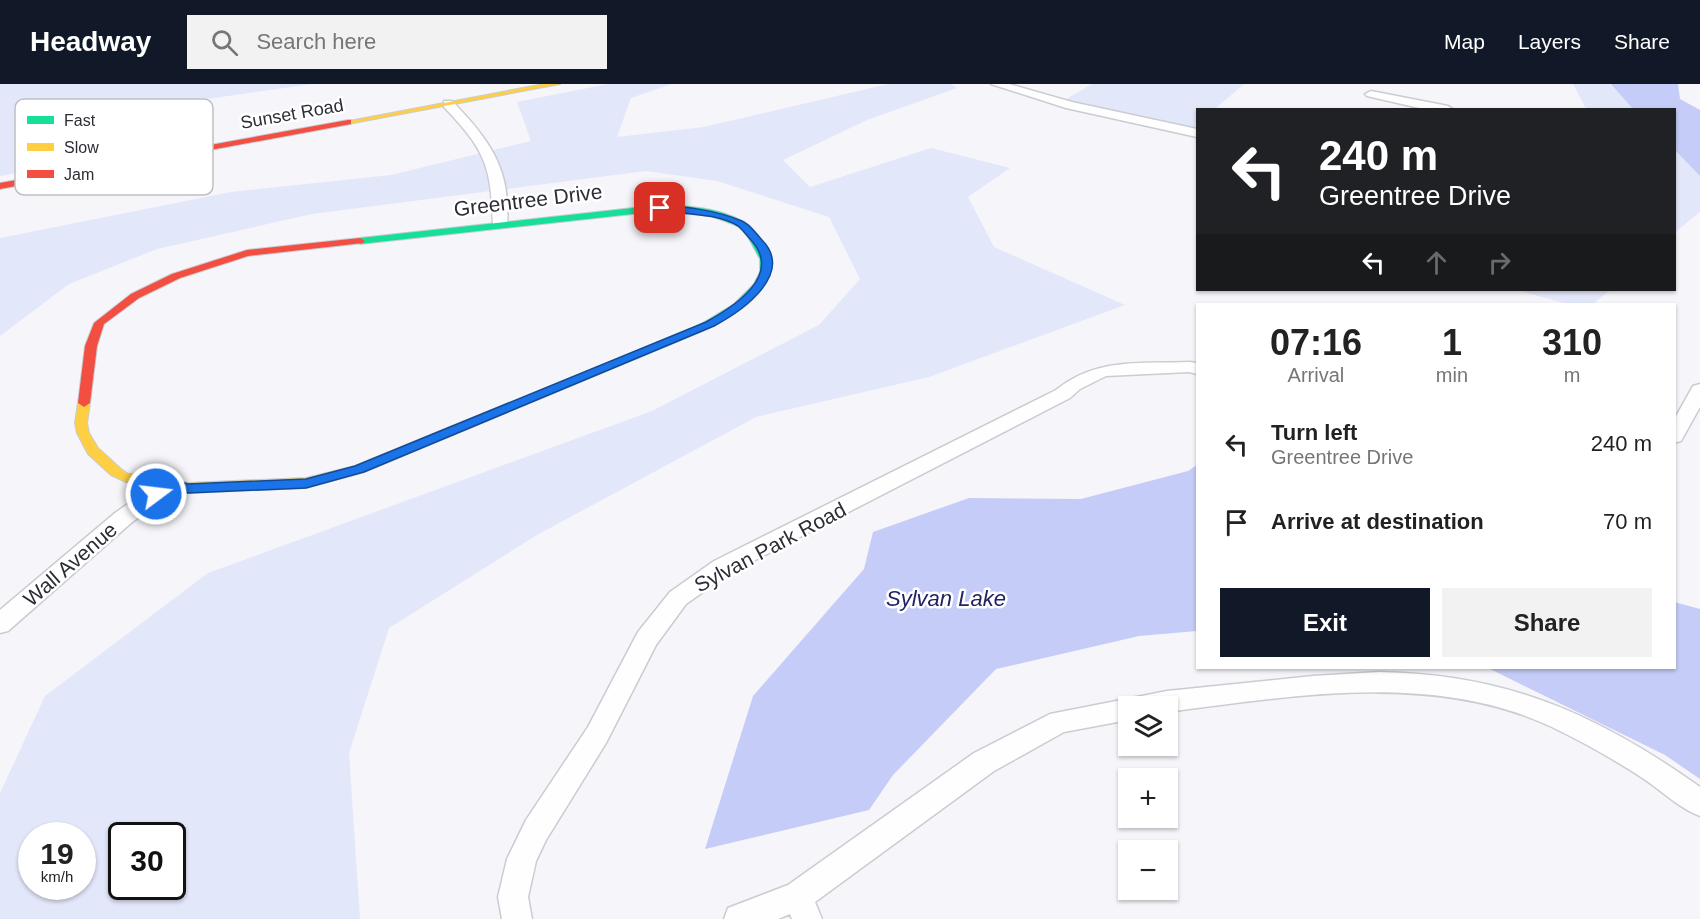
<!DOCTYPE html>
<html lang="en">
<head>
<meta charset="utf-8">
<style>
	body { margin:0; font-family:Arial,sans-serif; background:#f2f2f2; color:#222; height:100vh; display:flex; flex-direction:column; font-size:22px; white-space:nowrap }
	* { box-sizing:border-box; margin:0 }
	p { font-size:20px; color:#767676 }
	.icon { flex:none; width:33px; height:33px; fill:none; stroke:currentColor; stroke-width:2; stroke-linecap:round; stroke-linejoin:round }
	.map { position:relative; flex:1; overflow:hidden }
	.details { position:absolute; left:1196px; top:219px; width:480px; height:366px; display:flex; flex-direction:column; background:#fff; border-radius:0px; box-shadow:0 2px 4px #0004 }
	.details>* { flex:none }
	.guide { position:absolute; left:1196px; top:24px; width:480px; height:183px; border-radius:0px; box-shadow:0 2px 4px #0004; background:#202124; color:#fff; overflow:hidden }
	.fabs { position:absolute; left:1118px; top:612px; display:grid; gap:12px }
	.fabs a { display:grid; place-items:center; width:60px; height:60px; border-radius:0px; background:#fff; box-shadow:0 2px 4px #0004; font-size:30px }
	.speed { position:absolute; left:18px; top:738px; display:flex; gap:12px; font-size:30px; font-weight:700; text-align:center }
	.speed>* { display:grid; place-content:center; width:78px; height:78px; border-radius:50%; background:#fff; box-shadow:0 2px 4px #0004; line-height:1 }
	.speed small { font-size:15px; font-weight:400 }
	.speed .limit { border:3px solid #111; border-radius:9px; background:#fff; color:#111 }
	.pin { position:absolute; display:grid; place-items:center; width:51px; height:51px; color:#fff; margin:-26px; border-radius:12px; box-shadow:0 3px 9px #0006 }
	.me { position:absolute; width:66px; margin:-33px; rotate:75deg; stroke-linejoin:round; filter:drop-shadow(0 0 4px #0008) }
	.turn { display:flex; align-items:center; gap:21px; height:126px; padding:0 24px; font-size:27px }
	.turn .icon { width:78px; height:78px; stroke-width:2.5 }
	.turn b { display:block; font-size:42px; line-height:51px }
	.lanes { display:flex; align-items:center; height:57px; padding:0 24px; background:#0003; justify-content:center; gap:30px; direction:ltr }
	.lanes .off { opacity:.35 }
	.eta { display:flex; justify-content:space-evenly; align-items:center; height:102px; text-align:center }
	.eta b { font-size:36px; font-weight:700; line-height:42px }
	.cta { display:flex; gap:12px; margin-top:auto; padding:12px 24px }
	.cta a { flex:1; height:69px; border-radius:0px; background:#111827; color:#fff; font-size:24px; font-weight:700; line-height:69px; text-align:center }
	.cta a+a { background:#f2f2f2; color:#222 }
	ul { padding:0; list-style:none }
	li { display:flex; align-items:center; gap:18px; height:78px; padding:0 24px }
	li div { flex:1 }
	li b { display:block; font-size:22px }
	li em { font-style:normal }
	header { display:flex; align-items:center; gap:36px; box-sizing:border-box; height:84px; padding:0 30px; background:#111827; color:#fff }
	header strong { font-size:28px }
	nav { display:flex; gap:33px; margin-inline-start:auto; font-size:21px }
	.search { width:420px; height:54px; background:#f2f2f2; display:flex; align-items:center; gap:15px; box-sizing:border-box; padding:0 21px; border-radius:0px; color:#767676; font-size:22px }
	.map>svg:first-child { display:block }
</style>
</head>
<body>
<header>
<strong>Headway</strong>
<div class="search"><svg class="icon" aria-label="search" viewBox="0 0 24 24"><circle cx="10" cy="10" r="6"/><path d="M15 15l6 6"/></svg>Search here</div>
<nav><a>Map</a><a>Layers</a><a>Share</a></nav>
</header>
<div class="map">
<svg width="1700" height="835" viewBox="0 0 1700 835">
	<rect width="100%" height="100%" fill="#f5f5fa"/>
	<path fill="#e3e7fa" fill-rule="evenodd" d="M 0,0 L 312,0 L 200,16 L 177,37 L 188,57 L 0,92 Z
		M 608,0 L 672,0 L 631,14 L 617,53 L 704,43 L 888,0 L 951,0 L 957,4 L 867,36 L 783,76 L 810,103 L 931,64 L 1010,84 L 968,113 L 994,163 L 1125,221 L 929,293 L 756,333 L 537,451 L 389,544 L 349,669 L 360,835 L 0,835 L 0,709 L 45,612 L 208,489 L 652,327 L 819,241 L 860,195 L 829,133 L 717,97 L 646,87 L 312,130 L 157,165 L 69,200 L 0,252 L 0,154 L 231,108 L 391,91 L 531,57 L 517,18 ZM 32,752 L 82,752 L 82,802 L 32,802 ZM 122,752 L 172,752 L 172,802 L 122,802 Z
		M 1092,0 L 1244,0 L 1215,25 L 1197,26 L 1197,41 L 1190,48 L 1061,18 Z
		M 1573,0 L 1624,0 L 1641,25 L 1586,25 Z
		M 1674,57 L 1700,76 L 1700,128 L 1674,149 Z
		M 1517,206 L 1610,206 L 1593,220 L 1568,220 Z"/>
	<path fill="#c5ccf7" d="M 1611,0 L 1678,0 L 1680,15 L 1700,26 L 1700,92 L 1674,65 L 1674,26 L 1633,25 Z
		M 1197,381 L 1197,547 L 1139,552 L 996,585 L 893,691 L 869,726 L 705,765 L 753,612 L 864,485 L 873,448 L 969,414 L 1081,415 L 1188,387 Z
		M 1674,518 L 1700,525 L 1700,695 L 1665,671 L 1488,584 L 1674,584 Z"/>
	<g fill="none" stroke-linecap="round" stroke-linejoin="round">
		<defs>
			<path id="street" d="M 991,0 L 1009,0 L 1072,18 L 1197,45 L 1197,53 L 1066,24 Z
				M 1371,7 L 1448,22 L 1454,26 L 1428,26 L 1367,12 L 1365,10 Z
				M 444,17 L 452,17 C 481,47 506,76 507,120 C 507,128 509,136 505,143 L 500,144 L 493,140 C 491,81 485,66 444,23 Z
				M 1190,278 L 1197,279 L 1197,290 L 1189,288 L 1106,292 L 1080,305 L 1070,314 L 730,489 L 686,520 L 656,561 L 606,659 L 546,756 L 536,777 L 528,813 L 532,835 L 502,835 L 498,813 L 507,775 L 526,736 L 588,643 L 638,548 L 670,508 L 714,477 L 1056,306 C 1097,273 1141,280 1190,278 Z
				M 1700,300 L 1700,323 L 1681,357 L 1674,359 L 1674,336 L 1693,302 Z
				M 170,393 L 177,395 L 180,400 L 177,405 L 131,439 L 8,547 L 0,549 L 0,526 L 115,429 L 163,395 Z
				M 1379,588 C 1507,590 1597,630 1700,703 L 1700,732 C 1681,725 1664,709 1647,697 C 1617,677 1585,659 1552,643 C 1433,587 1293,612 1167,628 L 1167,622 L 1128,622 L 1128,636 L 1064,648 L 994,687 L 815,818 L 822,835 L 792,835 L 790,830 L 778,835 L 724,835 L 728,824 L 788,801 L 974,669 L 1050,630 L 1167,607 L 1313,592 Z"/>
			<path id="fast" d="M 660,121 C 687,122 717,123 742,137 C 752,143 761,154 766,165 C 784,205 732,233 702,247 L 698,248 L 693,245 L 734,220 L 754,200 L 760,188 L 760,175 L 747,151 L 738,142 L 711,132 L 660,127 L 360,160 L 355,157 L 360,154 Z"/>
			<path id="slow" d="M 544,0 L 560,0 L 348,40 L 344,38 Z
				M 84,315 L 90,319 L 87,339 L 89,349 L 98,364 L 121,385 L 128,390 L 154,390 L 188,399 L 306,394 L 355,382 L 440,347 L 448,347 L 450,350 L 448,353 L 364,388 L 306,404 L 188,409 L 154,398 L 126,398 L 111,391 L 88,370 L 77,349 L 75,339 L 78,319 Z"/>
			<path id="jam" d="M 348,36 L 351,36 L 351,40 L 0,105 L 0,99 Z
				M 360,154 L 365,157 L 363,159 L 248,172 L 180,194 L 139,214 L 104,240 L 97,262 L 90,319 L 84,323 L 78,319 L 85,262 L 94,239 L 131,210 L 172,190 L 247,166 Z
				M 698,242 L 703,245 L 702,247 L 448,353 L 440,353 L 438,350 L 440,347 Z"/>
		</defs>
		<use href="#street" stroke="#cbccd2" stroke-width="3"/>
		<use href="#fast" stroke="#cbccd2" stroke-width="2"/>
		<use href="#slow" stroke="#cbccd2" stroke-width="2"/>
		<use href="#jam" stroke="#cbccd2" stroke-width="2"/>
		<use href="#street" fill="#fefefe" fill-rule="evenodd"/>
		<use href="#fast" fill="#16e098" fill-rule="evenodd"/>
		<use href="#slow" fill="#ffcf43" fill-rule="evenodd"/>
		<use href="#jam" fill="#f24e42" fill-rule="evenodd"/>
	</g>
	<path fill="#1a73e8" stroke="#114b97" stroke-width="1.5" d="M 660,121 C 688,123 715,126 742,137 C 750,140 756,150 762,156 C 795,190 742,227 714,242 L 364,388 L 306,404 L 188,409 L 172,405 L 156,415 L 149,410 L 170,395 L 188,400 L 306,395 L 355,382 L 706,238 C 735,222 783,191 751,156 C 747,152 743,146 738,142 C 718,129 680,130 656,126 L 655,124 Z"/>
	<g text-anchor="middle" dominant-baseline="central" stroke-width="5" stroke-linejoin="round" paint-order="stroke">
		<g font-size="18" fill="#2c2e37" stroke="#fff">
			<text transform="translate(292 30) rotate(-10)">Sunset Road</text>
		</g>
		<g font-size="21" fill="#2c2e37" stroke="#fff">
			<text transform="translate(528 116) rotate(-7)">Greentree Drive</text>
			<text transform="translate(770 463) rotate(-28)">Sylvan Park Road</text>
			<text transform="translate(70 480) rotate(-41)">Wall Avenue</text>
		</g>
		<g font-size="22" font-style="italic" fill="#222265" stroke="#fff">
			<text x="946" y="514">Sylvan Lake</text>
		</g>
	</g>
	<rect x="15" y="15" width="198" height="96" rx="9" fill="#fff" stroke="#c0c0c3" stroke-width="1.5"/>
	<rect x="27" y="32" width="27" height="8" fill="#16e098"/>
	<rect x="27" y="59" width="27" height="8" fill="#ffcf43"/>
	<rect x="27" y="86" width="27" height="8" fill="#f24e42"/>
	<g font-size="16" fill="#2c2e37">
		<text x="64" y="42">Fast</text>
		<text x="64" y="69">Slow</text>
		<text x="64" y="96">Jam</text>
	</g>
</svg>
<div class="fabs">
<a><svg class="icon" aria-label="layers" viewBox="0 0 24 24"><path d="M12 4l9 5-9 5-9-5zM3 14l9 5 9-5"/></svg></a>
<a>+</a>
<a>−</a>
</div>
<div class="speed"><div>19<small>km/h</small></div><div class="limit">30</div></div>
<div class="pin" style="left:660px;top:124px;background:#d93025"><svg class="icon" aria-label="arrive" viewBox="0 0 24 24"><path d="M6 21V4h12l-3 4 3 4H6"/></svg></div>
<svg class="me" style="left:156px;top:410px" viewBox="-20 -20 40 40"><circle r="17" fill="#1a73e8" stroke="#fff" stroke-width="3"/><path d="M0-11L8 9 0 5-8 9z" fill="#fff"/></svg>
<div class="guide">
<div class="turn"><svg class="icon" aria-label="left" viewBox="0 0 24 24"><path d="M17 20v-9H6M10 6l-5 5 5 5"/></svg><div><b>240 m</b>Greentree Drive</div></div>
<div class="lanes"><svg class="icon" aria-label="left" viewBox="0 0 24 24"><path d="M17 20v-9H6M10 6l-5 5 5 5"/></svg><svg class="icon off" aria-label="ahead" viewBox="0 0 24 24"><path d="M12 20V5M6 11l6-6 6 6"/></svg><svg class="icon off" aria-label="right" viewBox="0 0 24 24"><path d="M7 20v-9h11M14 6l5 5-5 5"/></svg></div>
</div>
<section class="details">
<div class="eta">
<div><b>07:16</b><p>Arrival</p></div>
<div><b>1</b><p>min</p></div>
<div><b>310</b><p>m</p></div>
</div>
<ul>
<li><svg class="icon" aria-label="left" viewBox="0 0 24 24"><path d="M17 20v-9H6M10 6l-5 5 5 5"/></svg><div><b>Turn left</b><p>Greentree Drive</p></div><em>240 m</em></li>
<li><svg class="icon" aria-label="arrive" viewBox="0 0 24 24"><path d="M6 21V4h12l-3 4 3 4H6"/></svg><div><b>Arrive at destination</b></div><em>70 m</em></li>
</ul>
<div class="cta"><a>Exit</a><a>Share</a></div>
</section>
</div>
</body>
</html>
